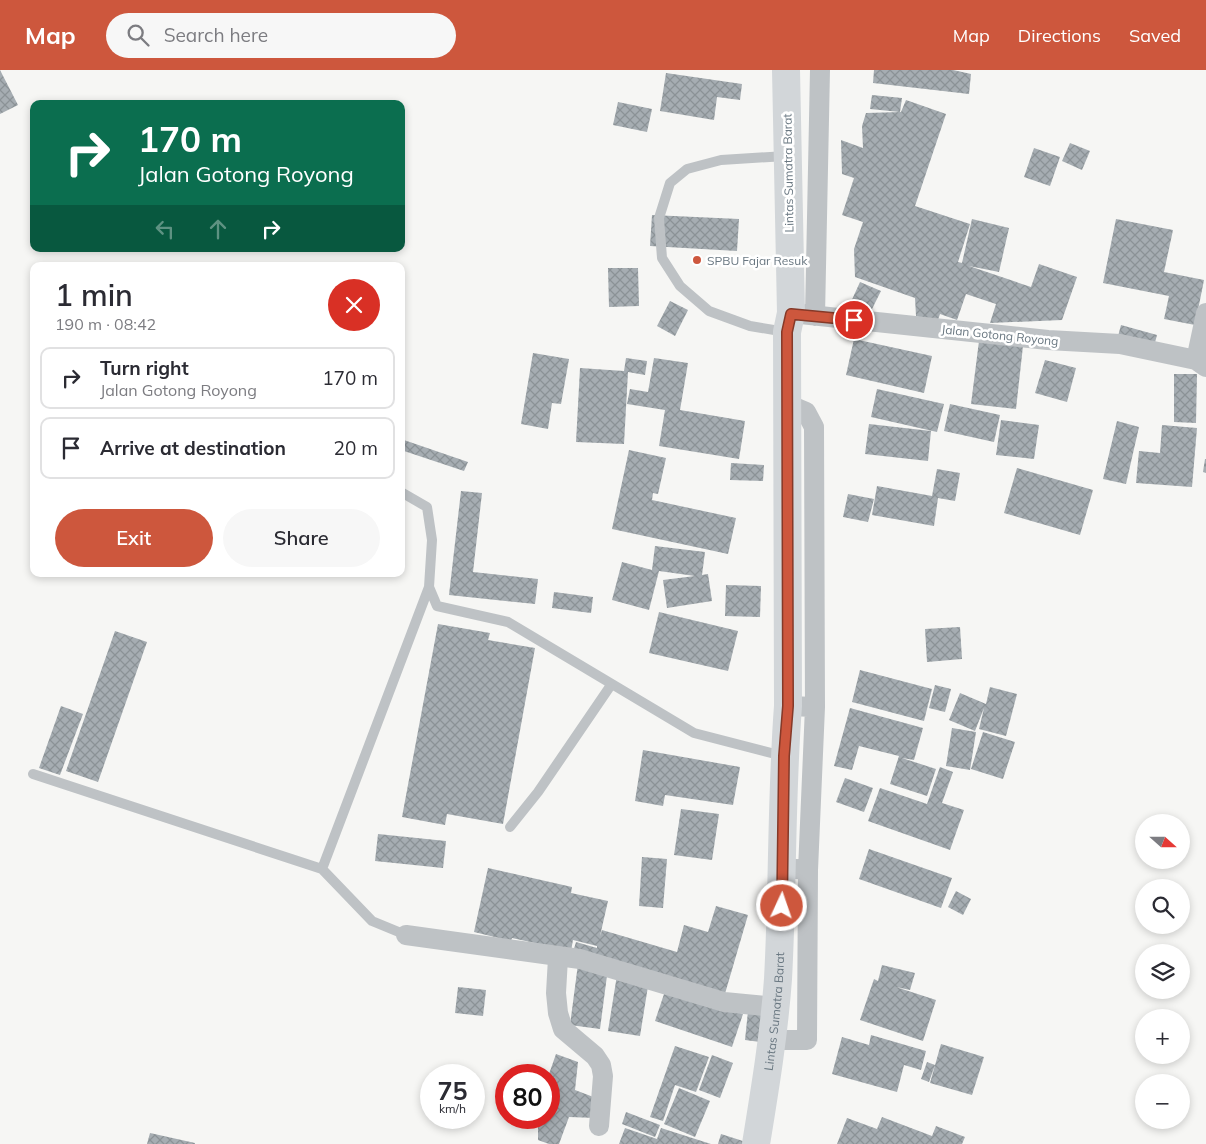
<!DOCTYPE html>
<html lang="en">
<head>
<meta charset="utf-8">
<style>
	body { margin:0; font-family:Mulish,sans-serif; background:#f7f7f7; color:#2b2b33; height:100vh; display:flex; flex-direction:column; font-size:19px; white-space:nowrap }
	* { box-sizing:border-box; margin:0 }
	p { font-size:16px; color:#7c7c81 }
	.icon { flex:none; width:28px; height:28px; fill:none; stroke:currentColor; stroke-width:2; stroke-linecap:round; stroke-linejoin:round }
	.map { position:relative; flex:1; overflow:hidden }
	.sheet { position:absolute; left:30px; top:192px; width:375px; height:315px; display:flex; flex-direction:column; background:#fff; border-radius:10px; box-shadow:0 2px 8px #0003 }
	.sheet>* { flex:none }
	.hud { position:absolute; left:30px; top:30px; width:375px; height:152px; border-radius:10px; box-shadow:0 2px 8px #0003; background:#0b6e4f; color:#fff; overflow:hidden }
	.needle { width:32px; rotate:111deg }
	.fabs { position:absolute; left:1135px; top:744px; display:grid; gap:10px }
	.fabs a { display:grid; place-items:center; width:55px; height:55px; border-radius:50%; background:#fff; box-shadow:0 2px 8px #0003; font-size:25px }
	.speed { position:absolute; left:420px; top:994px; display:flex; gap:10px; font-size:25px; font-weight:700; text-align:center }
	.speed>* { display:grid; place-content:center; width:65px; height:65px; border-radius:50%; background:#fff; box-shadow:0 2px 8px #0003; line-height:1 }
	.speed small { font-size:12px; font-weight:400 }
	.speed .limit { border:8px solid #d22; background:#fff; color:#111 }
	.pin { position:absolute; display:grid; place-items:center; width:42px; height:42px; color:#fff; margin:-21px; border:2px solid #fff; border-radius:50%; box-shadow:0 1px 5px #0007 }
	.me { position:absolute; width:55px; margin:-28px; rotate:3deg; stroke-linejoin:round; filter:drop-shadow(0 0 4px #0008) }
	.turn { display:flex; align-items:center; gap:18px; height:105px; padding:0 25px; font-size:22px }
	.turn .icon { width:65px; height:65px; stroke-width:2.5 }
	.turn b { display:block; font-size:35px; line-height:42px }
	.lanes { display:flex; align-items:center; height:48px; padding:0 25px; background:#0003; justify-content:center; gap:25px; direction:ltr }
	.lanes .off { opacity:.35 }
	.round { display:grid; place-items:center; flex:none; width:52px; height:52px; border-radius:26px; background:#f7f7f7 }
	.head { display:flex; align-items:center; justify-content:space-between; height:85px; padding:0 25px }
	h1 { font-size:30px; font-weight:600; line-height:38px }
	.button { display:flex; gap:10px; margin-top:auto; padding:10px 25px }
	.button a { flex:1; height:58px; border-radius:30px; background:#cd573d; color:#fff; font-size:20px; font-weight:600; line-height:58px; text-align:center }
	.button a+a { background:#f7f7f7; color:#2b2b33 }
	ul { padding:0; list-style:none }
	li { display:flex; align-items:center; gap:15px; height:62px; margin:0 10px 8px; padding:0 15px; border:2px solid #e1e1e2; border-radius:10px }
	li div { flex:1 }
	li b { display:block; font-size:19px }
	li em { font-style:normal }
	header { display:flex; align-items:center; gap:30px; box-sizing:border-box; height:70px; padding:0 25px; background:#cd573d; color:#fff }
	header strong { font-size:24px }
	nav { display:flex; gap:28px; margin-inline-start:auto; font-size:18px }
	.search { width:350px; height:45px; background:#f7f7f7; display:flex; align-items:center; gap:12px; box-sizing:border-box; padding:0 18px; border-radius:28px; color:#7c7c81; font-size:19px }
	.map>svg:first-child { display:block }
</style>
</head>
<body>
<header>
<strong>Map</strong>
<div class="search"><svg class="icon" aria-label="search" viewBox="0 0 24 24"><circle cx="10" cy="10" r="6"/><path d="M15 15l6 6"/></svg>Search here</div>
<nav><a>Map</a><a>Directions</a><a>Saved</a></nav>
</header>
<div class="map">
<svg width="1206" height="1074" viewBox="0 0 1206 1074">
	<defs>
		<pattern id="building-cross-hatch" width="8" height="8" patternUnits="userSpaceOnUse" patternTransform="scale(1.25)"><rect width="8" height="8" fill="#a6adb2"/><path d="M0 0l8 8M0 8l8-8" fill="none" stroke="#8b9296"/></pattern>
	</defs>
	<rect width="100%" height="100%" fill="#f6f6f4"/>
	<path fill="url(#building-cross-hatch)" d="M 0,0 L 18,35 L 0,44 Z
		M 874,0 L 953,0 L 971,4 L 969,24 L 873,13 Z
		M 666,3 L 742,14 L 740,30 L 717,27 L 714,50 L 660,41 Z
		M 872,25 L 902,28 L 900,42 L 870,39 Z
		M 906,30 L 946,44 L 915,136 L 970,154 L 958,192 L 962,193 L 972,149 L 1009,158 L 999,202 L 969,196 L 1031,217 L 1039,194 L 1077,207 L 1062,250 L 990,253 L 996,234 L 966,224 L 957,250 L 940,244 L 937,253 L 916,246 L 915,228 L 855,207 L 854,179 L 863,152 L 842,145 L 854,108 L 842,104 L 841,70 L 863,78 L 862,56 L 866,43 L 901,42 Z
		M 618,32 L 652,39 L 647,62 L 613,55 Z
		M 1070,73 L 1090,81 L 1082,100 L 1062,91 Z
		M 1034,78 L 1060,87 L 1050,116 L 1024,107 Z
		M 652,145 L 739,149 L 737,181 L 650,176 Z
		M 1116,149 L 1173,160 L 1164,202 L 1204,210 L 1195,255 L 1164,249 L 1169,226 L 1103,213 Z
		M 608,198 L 638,198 L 639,236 L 609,237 Z
		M 860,212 L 881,221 L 870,243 L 850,234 Z
		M 670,231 L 688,240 L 675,266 L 657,256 Z
		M 1121,255 L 1157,265 L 1153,280 L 1117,270 Z
		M 854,269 L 932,286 L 924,323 L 846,305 Z
		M 979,271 L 1023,276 L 1016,339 L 971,334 Z
		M 533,283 L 569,289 L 561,334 L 552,333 L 548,359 L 521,354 Z
		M 626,288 L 647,291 L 645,305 L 628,302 L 624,374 L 576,372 L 580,298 L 624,301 Z
		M 654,288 L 688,293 L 680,340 L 745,351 L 739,389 L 659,376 L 665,340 L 627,334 L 630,319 L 648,322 Z
		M 1045,290 L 1076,298 L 1067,332 L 1035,323 Z
		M 1174,304 L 1197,304 L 1196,353 L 1174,352 Z
		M 877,319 L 944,334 L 937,362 L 871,347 Z
		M 950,334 L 1000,345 L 994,372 L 944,361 Z
		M 1001,350 L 1039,355 L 1034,389 L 996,385 Z
		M 1117,351 L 1139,357 L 1126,414 L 1103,409 Z
		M 869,354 L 931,361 L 928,391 L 865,384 Z
		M 1162,355 L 1197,358 L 1192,417 L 1136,413 L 1139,381 L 1160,383 Z
		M 401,369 L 468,392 L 464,401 L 401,380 Z
		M 629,380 L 666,388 L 658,424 L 653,423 L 652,430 L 736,448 L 728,484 L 612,459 Z
		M 1205,389 L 1206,389 L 1206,403 L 1203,402 Z
		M 731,393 L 764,395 L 763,411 L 730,410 Z
		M 1017,398 L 1093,420 L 1080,465 L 1004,443 Z
		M 937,399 L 960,403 L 955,431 L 938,428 L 934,456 L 872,445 L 877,416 L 932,426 Z
		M 461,421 L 482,423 L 473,502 L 538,509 L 535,534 L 449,525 Z
		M 848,424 L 874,429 L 868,452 L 843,447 Z
		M 655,476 L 705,482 L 702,505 L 708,504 L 712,531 L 667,538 L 663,510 L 695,506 L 659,501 L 649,540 L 612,530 L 622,492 L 652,500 Z
		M 726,515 L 761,516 L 760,547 L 725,546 Z
		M 554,522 L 593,527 L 591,543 L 552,538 Z
		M 659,542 L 738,561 L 728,601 L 649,583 Z
		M 438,554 L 490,563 L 488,570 L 535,578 L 503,754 L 447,744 L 445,755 L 402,747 Z
		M 960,557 L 962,589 L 927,592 L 925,559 Z
		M 115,561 L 147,572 L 98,712 L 66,701 Z
		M 860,600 L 932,619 L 924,651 L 852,632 Z
		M 935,615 L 951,619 L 945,642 L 929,638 Z
		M 990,617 L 1017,624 L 1006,666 L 979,659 L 984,638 L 975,661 L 949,650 L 960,623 L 986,634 Z
		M 61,636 L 83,644 L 60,705 L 39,698 Z
		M 850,638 L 923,658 L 914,690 L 902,688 L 936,699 L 927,726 L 890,714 L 899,686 L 859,676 L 852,700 L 834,696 Z
		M 952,658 L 976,662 L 970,700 L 946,696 Z
		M 983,662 L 1015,672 L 1003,709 L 971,699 Z
		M 643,680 L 740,697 L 733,735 L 665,725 L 663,736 L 635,731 Z
		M 940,697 L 953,702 L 942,733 L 964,740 L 950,780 L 868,751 L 880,718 L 927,734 Z
		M 845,708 L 873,718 L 864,742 L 836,732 Z
		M 681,739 L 719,744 L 712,790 L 674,785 Z
		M 378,764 L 446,771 L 443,798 L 375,791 Z
		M 869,779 L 952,808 L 941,838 L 859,809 Z
		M 642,787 L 667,789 L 663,838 L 639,836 Z
		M 488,798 L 572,817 L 571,823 L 608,831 L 600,866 L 602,860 L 677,882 L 684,855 L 708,862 L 716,836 L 748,845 L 724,927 L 573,882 L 576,872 L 597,878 L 597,876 L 573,870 L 571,881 L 512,868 L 511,871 L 474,862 Z
		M 956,821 L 971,829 L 963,845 L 948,837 Z
		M 578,894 L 608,898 L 600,959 L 570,955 Z
		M 882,895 L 915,903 L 910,920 L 896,917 L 936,930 L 923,971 L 860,950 L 874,909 L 878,911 Z
		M 617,905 L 649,910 L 640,966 L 608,961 Z
		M 458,917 L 486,920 L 483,946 L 455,943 Z
		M 666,918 L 743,944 L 732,977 L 655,951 Z
		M 748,941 L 770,943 L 767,973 L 745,970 Z
		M 871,965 L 926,981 L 921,1000 L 904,995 L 897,1022 L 832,1004 L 842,967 L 869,975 Z
		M 941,974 L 984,987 L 972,1025 L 930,1013 Z
		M 675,976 L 709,987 L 696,1022 L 675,1015 L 663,1051 L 650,1047 Z
		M 556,984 L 578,992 L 575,1020 L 596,1028 L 596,1048 L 569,1047 L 559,1074 L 549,1074 L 538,1070 L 538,1048 L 549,1048 L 549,1004 Z
		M 712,985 L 733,993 L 720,1028 L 699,1020 Z
		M 927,992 L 935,995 L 929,1012 L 921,1009 Z
		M 679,1018 L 710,1031 L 695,1067 L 664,1054 Z
		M 626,1042 L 660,1055 L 655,1067 L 622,1054 Z
		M 882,1047 L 932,1066 L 936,1056 L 965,1067 L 962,1074 L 837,1074 L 847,1048 L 877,1059 Z
		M 625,1058 L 657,1069 L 661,1058 L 711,1074 L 619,1074 Z
		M 150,1063 L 195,1073 L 195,1074 L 147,1074 Z
		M 721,1064 L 746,1072 L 745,1074 L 718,1074 Z"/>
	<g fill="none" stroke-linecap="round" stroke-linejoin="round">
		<path stroke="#bec2c5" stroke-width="10" d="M 786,262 L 750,256 L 709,241 L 680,216 L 662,188 L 659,148 L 670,113 L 687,99 L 721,90 L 786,86
			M 401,422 L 427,437 L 432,470 L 429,517 L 437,536 L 508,552 L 694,663 L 783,686
			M 33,704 L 322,799 L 372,851 L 406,865
			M 510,757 L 538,722 L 611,615
			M 322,799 L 429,517"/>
		<path stroke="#bec2c5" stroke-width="20" d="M 791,243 L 1048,270 L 1120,274 L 1196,290 L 1206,297
			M 815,246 L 820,0
			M 1196,290 L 1206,243
			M 787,334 L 806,342 L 814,357 L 815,637 L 788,636
			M 796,799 L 808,800 L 815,637
			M 406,865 L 580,889 L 724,932 L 775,937
			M 558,888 L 556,923 L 558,943 L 563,959 L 595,986 L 601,995 L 603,1006 L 599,1056
			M 771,970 L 807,970 L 808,800"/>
		<path stroke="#d2d6d9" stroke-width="28" id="s1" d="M 756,1074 C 765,1019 774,964 778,909 C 783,818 781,727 788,636 L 787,262 L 791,243 L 786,0"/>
	</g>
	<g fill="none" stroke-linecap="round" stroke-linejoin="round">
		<defs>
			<path id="route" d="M 782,836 L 784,686 L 788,636 L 787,262 L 791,244 L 854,250"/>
		</defs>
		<use href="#route" stroke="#853928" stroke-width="12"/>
		<use href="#route" stroke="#cd573d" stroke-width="9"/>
	</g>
	<circle fill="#cd573d" stroke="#fff" stroke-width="2" cx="697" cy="190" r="5"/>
	<g text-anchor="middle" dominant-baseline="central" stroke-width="5" stroke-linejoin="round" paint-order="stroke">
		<g font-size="12" fill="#697781" stroke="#fff">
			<text transform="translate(788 103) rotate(-91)">Lintas Sumatra Barat</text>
			<text transform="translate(1000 265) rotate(6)">Jalan Gotong Royong</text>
			<text stroke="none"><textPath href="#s1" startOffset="134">Lintas Sumatra Barat</textPath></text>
		</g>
		<g font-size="12" fill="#697781" stroke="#fff" text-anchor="start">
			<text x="707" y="190">SPBU Fajar Resuk</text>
		</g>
	</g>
</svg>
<div class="fabs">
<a><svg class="needle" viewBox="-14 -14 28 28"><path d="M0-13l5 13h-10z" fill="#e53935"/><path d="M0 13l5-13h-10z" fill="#7c7c81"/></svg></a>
<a><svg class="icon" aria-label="search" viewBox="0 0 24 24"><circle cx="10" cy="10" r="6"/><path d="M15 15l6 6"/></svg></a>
<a><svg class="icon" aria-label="layers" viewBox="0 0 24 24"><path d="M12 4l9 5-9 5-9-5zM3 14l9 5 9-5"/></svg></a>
<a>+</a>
<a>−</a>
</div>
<div class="speed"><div>75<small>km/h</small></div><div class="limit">80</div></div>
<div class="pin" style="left:854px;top:250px;background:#d93025"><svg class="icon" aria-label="arrive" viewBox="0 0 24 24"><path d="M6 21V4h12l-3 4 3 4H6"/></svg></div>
<svg class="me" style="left:782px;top:836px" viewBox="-20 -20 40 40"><circle r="17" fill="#cd573d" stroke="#fff" stroke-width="3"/><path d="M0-11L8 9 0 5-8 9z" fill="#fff"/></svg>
<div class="hud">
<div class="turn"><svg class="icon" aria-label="right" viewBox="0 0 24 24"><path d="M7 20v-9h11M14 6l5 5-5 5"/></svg><div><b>170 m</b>Jalan Gotong Royong</div></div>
<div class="lanes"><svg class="icon off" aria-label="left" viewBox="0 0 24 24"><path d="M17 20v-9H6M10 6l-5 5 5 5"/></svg><svg class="icon off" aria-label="ahead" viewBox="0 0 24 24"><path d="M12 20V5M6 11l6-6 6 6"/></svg><svg class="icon" aria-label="right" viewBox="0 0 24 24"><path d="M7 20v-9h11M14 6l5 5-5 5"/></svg></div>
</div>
<section class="sheet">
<div class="head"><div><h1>1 min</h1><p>190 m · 08:42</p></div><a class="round" style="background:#d93025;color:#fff"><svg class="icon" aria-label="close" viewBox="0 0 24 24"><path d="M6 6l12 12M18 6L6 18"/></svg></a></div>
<ul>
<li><svg class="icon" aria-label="right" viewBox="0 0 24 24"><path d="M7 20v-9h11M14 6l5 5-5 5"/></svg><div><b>Turn right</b><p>Jalan Gotong Royong</p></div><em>170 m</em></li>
<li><svg class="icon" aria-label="arrive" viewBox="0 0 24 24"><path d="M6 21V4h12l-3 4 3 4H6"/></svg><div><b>Arrive at destination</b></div><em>20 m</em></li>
</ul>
<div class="button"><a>Exit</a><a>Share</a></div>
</section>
</div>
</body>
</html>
